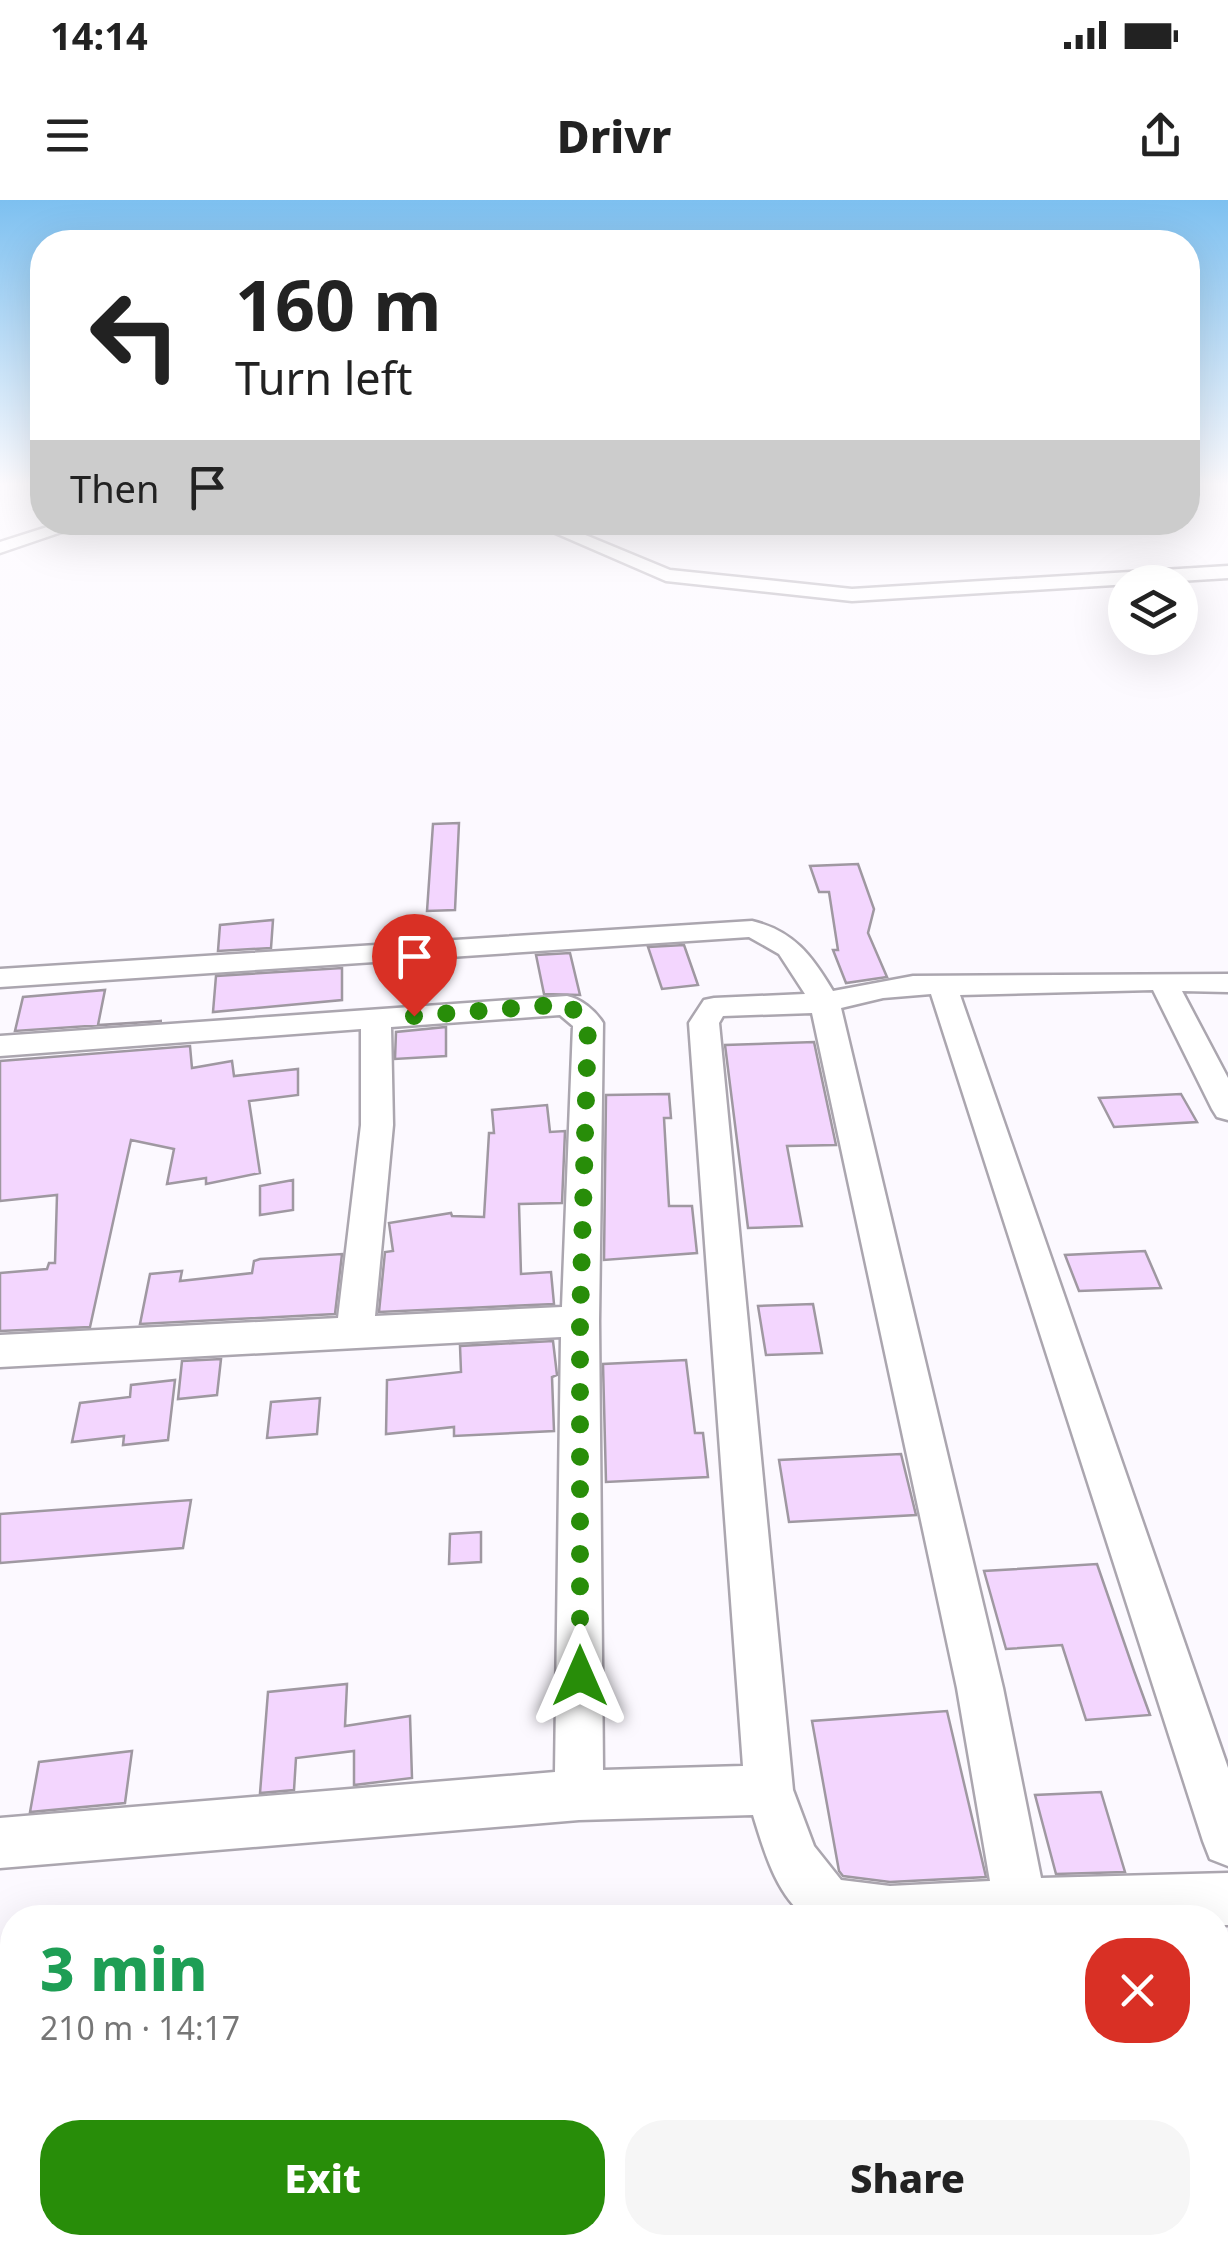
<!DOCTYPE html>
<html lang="en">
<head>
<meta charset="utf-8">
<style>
	body { margin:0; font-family:"Noto Sans",sans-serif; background:#f6f6f6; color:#222; height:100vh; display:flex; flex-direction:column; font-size:38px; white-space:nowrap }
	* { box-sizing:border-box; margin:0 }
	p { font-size:32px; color:#767676 }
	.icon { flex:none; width:55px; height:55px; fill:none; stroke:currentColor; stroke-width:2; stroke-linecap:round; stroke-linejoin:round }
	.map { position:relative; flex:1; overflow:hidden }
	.sheet { position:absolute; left:0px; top:1705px; width:1230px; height:350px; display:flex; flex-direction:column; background:#fff; border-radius:40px 40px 0 0; box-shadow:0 10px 40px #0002 }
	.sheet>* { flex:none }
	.banner { position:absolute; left:30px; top:30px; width:1170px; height:305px; border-radius:40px; box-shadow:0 10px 40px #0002; background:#fff; color:#222; overflow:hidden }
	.buttons { position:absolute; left:1108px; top:365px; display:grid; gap:20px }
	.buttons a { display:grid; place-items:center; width:90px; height:90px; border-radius:50%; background:#fff; box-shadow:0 10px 40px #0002; font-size:50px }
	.pin { position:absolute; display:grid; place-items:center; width:85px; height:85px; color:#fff; margin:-102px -42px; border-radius:50% 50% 50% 0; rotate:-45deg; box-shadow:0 0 10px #0007 }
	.pin .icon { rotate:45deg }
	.me { position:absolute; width:110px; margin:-55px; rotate:0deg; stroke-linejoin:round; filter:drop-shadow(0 0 8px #0008) }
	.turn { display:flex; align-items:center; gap:35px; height:210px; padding:0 40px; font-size:45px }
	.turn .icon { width:130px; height:130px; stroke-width:2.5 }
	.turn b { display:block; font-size:70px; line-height:85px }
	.then { display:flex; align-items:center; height:95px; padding:0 40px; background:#0003; gap:20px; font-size:38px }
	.round { display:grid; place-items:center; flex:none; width:105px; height:105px; border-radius:40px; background:#f6f6f6 }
	.head { display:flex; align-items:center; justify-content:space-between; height:170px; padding:0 40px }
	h1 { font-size:60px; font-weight:800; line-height:75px; color:#1e9e55 }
	.button { display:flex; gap:20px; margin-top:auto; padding:20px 40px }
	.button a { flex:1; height:115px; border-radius:40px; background:#288d09; color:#fff; font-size:40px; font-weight:800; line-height:115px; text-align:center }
	.button a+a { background:#f6f6f6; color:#222 }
	.status { display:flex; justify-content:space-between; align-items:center; height:70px; padding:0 50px; background:#fff; direction:ltr }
	.status svg { height:28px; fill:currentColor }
	header { display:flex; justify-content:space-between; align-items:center; height:130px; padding:0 40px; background:#fff; font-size:45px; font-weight:800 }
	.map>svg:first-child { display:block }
</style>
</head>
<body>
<div class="status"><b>14:14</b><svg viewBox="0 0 49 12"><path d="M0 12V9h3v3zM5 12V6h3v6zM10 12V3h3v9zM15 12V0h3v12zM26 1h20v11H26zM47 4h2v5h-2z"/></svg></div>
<header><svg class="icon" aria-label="menu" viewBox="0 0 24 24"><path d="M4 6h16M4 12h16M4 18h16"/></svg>Drivr<svg class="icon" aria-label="share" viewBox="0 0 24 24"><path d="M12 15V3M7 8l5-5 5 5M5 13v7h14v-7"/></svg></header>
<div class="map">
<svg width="1228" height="2055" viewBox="0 0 1228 2055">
	<rect width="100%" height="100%" fill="#fcf9ff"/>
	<path fill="#f3d6fe" stroke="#9f98a1" stroke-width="2.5" d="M 459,623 L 455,710 L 427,711 L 433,624 Z
		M 858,664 L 874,709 L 868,733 L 887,777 L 846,783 L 833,750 L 838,750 L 829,692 L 819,692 L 810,666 Z
		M 273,720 L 271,748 L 218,751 L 220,725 Z
		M 684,745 L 698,785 L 662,789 L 648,747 Z
		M 570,753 L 580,795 L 544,794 L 536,755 Z
		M 342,768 L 342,800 L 213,812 L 216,776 Z
		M 105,790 L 98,825 L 162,821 L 15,831 L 23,797 Z
		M 446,827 L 446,856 L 395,859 L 396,832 Z
		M 814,842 L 836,945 L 787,946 L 802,1026 L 748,1028 L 725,845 Z
		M 190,846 L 192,868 L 232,861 L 234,876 L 298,869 L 298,895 L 249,901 L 260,973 L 206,984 L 206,978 L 167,984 L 174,949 L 131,940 L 90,1127 L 0,1131 L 0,1073 L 47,1069 L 49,1063 L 55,1063 L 57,995 L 0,1001 L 0,861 Z
		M 669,894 L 671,918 L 664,918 L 669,1006 L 692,1006 L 697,1053 L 604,1060 L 606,895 Z
		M 1181,894 L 1197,922 L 1114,927 L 1099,898 Z
		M 547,905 L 550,932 L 565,931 L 562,1003 L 519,1004 L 521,1074 L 551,1072 L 554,1104 L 379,1112 L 385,1052 L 393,1051 L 389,1023 L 451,1013 L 452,1016 L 484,1017 L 489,933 L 494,933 L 492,910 Z
		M 293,980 L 293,1010 L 260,1015 L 260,986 Z
		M 1145,1051 L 1161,1088 L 1079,1091 L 1065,1055 Z
		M 342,1054 L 335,1114 L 140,1124 L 150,1074 L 182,1071 L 180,1081 L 252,1073 L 254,1061 L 260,1059 Z
		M 813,1104 L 822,1153 L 766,1155 L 758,1106 Z
		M 553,1141 L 557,1175 L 552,1177 L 554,1231 L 454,1236 L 454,1227 L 386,1234 L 387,1180 L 461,1172 L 460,1146 Z
		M 221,1159 L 217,1195 L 178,1199 L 182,1161 Z
		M 686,1160 L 695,1233 L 703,1233 L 708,1277 L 606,1282 L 603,1164 Z
		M 175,1180 L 168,1240 L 123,1245 L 124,1236 L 72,1242 L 80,1203 L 130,1197 L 131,1185 Z
		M 320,1198 L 317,1234 L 267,1238 L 271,1202 Z
		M 901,1254 L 916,1315 L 789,1322 L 779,1260 Z
		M 191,1300 L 183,1348 L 0,1363 L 0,1314 Z
		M 481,1332 L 481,1362 L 449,1364 L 450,1334 Z
		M 1097,1364 L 1134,1471 L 1150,1515 L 1086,1520 L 1062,1445 L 1006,1449 L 984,1371 Z
		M 347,1484 L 345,1526 L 410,1516 L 412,1578 L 354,1585 L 354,1551 L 296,1558 L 294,1590 L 260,1593 L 268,1492 Z
		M 947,1511 L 986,1677 L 890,1682 L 843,1676 L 839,1671 L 812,1521 Z
		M 132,1551 L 125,1603 L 30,1612 L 39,1562 Z
		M 1101,1592 L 1125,1672 L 1056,1674 L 1035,1595 Z"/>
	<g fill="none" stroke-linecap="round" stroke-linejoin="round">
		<defs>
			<path id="minor" d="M 63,322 L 91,322 L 0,353 L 0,342 Z
				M 530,322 L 554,322 L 670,370 L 852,389 L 1228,366 L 1228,378 L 852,401 L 666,381 Z
				M 752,721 C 794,731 812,756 833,791 L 913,776 L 1228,774 L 1228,792 L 1182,791 L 1228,878 L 1228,920 L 1217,917 L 1212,909 L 1153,790 L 960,795 L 1228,1568 L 1228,1666 L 1210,1659 L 1203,1641 L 931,794 L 883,798 L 841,808 L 1003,1488 L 1041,1678 L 1228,1673 L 1228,1725 L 1218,1725 L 1218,1718 L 808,1718 C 776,1696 764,1650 753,1615 L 579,1620 L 0,1668 L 0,1618 L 555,1572 L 561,1137 L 0,1167 L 0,1135 L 338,1118 L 361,925 L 361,829 L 0,856 L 0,836 L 567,796 C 581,799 595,810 603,823 L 599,1121 L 603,1570 L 743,1566 L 689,823 L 704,800 L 714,798 L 805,794 L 779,754 L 749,737 L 0,787 L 0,769 ZM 812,813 L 957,1488 L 990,1681 L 890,1686 L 841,1680 L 814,1646 L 793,1590 L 719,823 L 723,816 ZM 560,815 L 573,826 L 562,1107 L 375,1116 L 393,925 L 391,827 Z
				M 1074,2042 L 1134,2042 L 1137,2055 L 1077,2055 Z"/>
		</defs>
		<use href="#minor" stroke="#aba6af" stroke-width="5"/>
		<use href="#minor" fill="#fff" fill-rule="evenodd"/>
	</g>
	<linearGradient id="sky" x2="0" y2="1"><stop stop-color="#7dc0f0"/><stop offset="0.5" stop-color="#fefcff"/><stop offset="1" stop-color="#fefcff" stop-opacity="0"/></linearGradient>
	<rect width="1228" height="569" fill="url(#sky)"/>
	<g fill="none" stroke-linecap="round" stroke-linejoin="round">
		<path stroke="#288d09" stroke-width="18" stroke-dasharray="0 32.4" d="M 414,816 L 567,804 L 588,823 L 580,1122 L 580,1476"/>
	</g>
</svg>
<div class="buttons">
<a><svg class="icon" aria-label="layers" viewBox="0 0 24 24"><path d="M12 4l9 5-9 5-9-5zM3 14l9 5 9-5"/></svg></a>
</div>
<div class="pin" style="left:414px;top:816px;background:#d93025"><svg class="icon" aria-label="arrive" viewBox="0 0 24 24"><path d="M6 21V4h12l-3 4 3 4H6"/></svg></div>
<svg class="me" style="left:580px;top:1476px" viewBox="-20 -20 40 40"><path d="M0-17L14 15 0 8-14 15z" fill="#288d09" stroke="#fff" stroke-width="4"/></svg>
<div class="banner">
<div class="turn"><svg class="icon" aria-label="left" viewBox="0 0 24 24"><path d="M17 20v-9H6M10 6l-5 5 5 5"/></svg><div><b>160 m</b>Turn left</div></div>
<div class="then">Then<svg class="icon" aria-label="arrive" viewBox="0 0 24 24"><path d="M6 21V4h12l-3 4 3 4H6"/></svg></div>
</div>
<section class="sheet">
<div class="head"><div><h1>3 min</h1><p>210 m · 14:17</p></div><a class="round" style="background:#d93025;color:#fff"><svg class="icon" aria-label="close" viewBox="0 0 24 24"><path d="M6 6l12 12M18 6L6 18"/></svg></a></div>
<div class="button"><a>Exit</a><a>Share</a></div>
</section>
</div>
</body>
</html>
